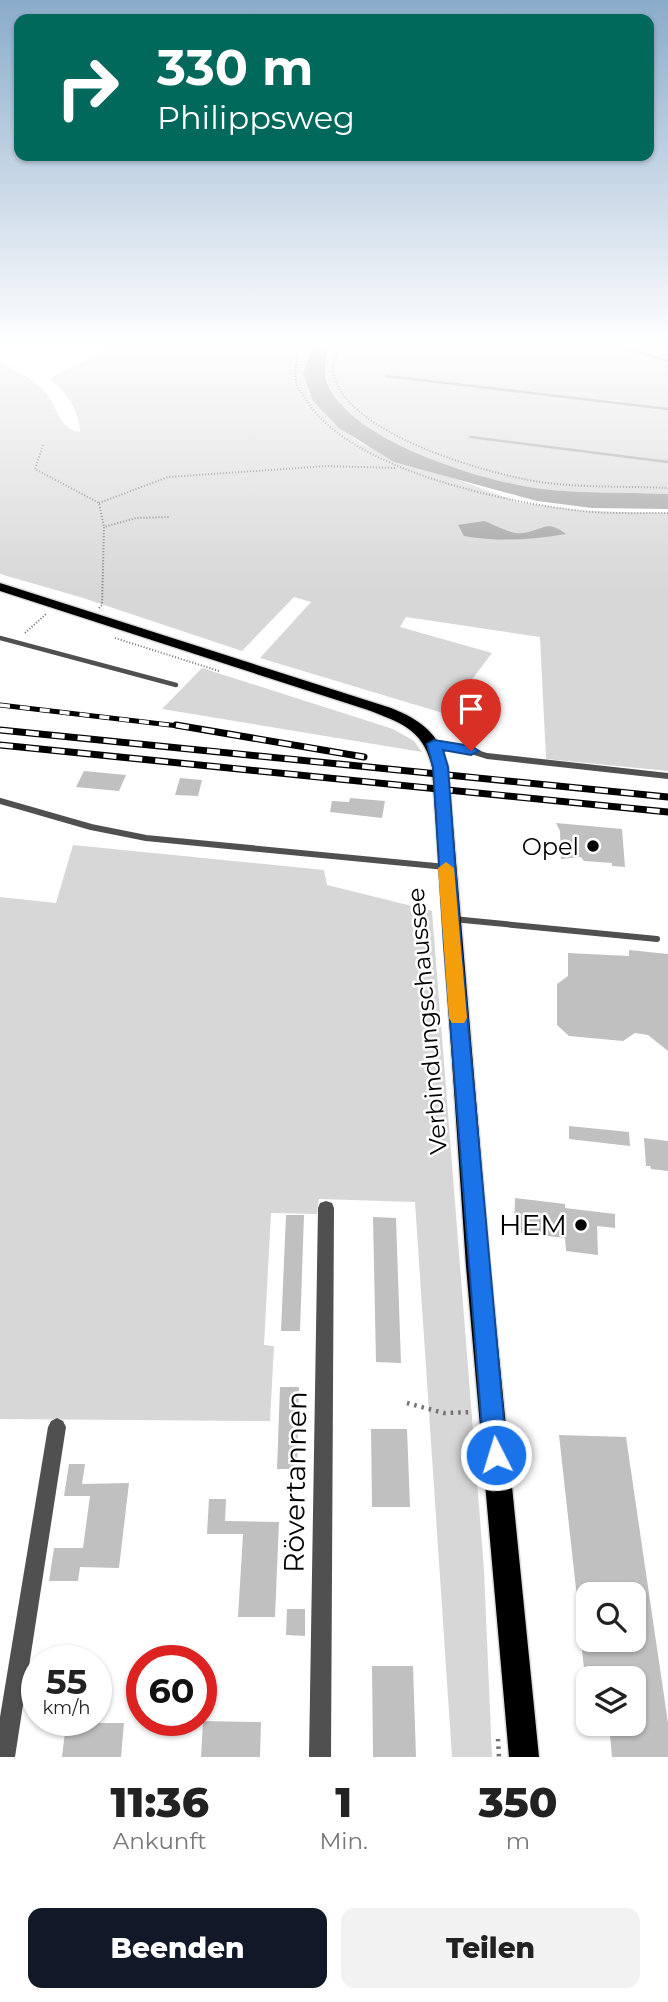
<!DOCTYPE html>
<html lang="de">
<head>
<meta charset="utf-8">
<style>
	body { margin:0; font-family:Montserrat,sans-serif; background:#f2f2f2; color:#222; height:100vh; display:flex; flex-direction:column; font-size:26px; white-space:nowrap }
	* { box-sizing:border-box; margin:0 }
	p { font-size:23px; color:#767676 }
	.icon { flex:none; width:38px; height:38px; fill:none; stroke:currentColor; stroke-width:2; stroke-linecap:round; stroke-linejoin:round }
	.map { position:relative; height:1757px; overflow:hidden }
	.details { display:flex; flex-direction:column; background:#fff; flex:1 }
	.details>* { flex:none }
	.top-card { position:absolute; left:14px; top:14px; width:640px; height:147px; border-radius:14px; box-shadow:0 2px 5px #0004; background:#00695c; color:#fff; overflow:hidden }
	.fabs { position:absolute; left:576px; top:1582px; display:grid; gap:14px }
	.fabs a { display:grid; place-items:center; width:70px; height:70px; border-radius:14px; background:#fff; box-shadow:0 2px 5px #0004; font-size:35px }
	.speed { position:absolute; left:21px; top:1645px; display:flex; gap:14px; font-size:35px; font-weight:700; text-align:center }
	.speed>* { display:grid; place-content:center; width:91px; height:91px; border-radius:50%; background:#fff; box-shadow:0 2px 5px #0004; line-height:1 }
	.speed small { font-size:18px; font-weight:400 }
	.speed .limit { border:10px solid #d22; background:#fff; color:#111 }
	.pin { position:absolute; display:grid; place-items:center; width:60px; height:60px; color:#fff; margin:-72px -30px; border-radius:50% 50% 50% 0; rotate:-45deg; box-shadow:0 0 7px #0007 }
	.pin .icon { rotate:45deg }
	.me { position:absolute; width:77px; margin:-38px; rotate:355deg; stroke-linejoin:round; filter:drop-shadow(0 0 5px #0008) }
	.turn { display:flex; align-items:center; gap:24px; height:147px; padding:0 28px; font-size:32px }
	.turn .icon { width:91px; height:91px; stroke-width:2.5 }
	.turn b { display:block; font-size:49px; line-height:60px }
	.eta { display:flex; justify-content:space-evenly; align-items:center; height:119px; text-align:center }
	.eta b { font-size:42px; font-weight:800; line-height:49px }
	.cta { display:flex; gap:14px; margin-top:auto; padding:14px 28px }
	.cta a { flex:1; height:80px; border-radius:14px; background:#111827; color:#fff; font-size:28px; font-weight:800; line-height:80px; text-align:center }
	.cta a+a { background:#f2f2f2; color:#222 }
	.map>svg:first-child { display:block }
</style>
</head>
<body>
<div class="map">
<svg width="668" height="1757" viewBox="0 0 668 1757">
	<rect width="100%" height="100%" fill="#fff"/>
	<path fill="#d7d7d7" d="M 106,346 L 312,346 L 303,374 L 313,401 L 340,428 L 364,445 L 518,502 L 582,511 L 668,513 L 668,771 L 546,759 L 540,637 L 406,617 L 400,627 L 492,653 L 446,714 L 260,658 L 311,602 L 294,597 L 242,651 L 80,597 L 0,574 L 0,362 C 15,369 35,380 46,393 C 58,407 58,429 80,432 C 79,411 67,392 50,379 C 67,366 91,362 106,346 Z
		M 329,346 L 668,346 L 668,494 C 623,492 579,494 535,488 C 479,480 350,440 327,382 C 323,371 326,357 329,346 Z
		M 202,668 L 393,729 L 414,741 L 422,752 L 162,709 Z
		M 73,845 L 324,870 L 327,885 L 432,911 L 484,1570 L 492,1757 L 452,1757 L 415,1202 L 319,1199 L 317,1214 L 271,1213 L 264,1345 L 274,1346 L 270,1421 L 0,1419 L 0,897 L 56,903 Z"/>
	<path fill="#9e9e9e" d="M 312,346 L 329,346 C 326,357 323,371 327,383 C 350,440 479,480 535,488 C 579,494 623,492 668,494 L 668,509 L 592,508 L 537,501 L 394,462 L 339,428 L 313,401 L 303,374 Z
		M 484,521 C 495,525 512,535 523,533 C 544,530 546,519 566,534 C 532,540 499,542 464,536 L 458,525 Z"/>
	<g fill="none" stroke-linecap="round" stroke-linejoin="round">
		<path stroke="#9e9e9e" stroke-width="2.5" d="M 612,346 L 668,360
			M 386,376 L 668,409
			M 470,437 L 668,462"/>
	</g>
	<path fill="#c0c0c0" d="M 84,771 L 126,775 L 119,791 L 76,787 Z
		M 180,778 L 202,780 L 198,796 L 175,795 Z
		M 350,798 L 385,801 L 382,818 L 330,812 L 332,801 L 349,802 Z
		M 556,823 L 622,829 L 625,867 L 612,866 L 612,863 L 584,861 L 581,857 L 561,859 L 560,831 Z
		M 629,950 L 668,954 L 668,1051 L 648,1035 L 635,1033 L 623,1041 L 569,1036 L 557,1025 L 557,984 L 568,976 L 568,953 L 629,956 Z
		M 569,1126 L 629,1132 L 630,1146 L 569,1139 Z
		M 644,1138 L 668,1141 L 668,1171 L 651,1169 L 650,1166 L 646,1166 Z
		M 515,1198 L 565,1204 L 565,1208 L 615,1214 L 615,1228 L 597,1226 L 598,1255 L 566,1251 L 565,1238 L 514,1232 Z
		M 286,1215 L 304,1215 L 300,1331 L 281,1331 Z
		M 373,1217 L 396,1218 L 401,1363 L 376,1362 Z
		M 280,1387 L 299,1387 L 297,1469 L 277,1469 Z
		M 371,1429 L 407,1429 L 410,1507 L 372,1507 Z
		M 559,1435 L 626,1437 L 668,1723 L 668,1757 L 612,1757 L 609,1724 L 634,1724 L 634,1678 L 585,1678 L 581,1640 L 634,1640 L 634,1594 L 588,1594 L 588,1625 L 580,1625 Z
		M 69,1464 L 85,1464 L 82,1484 L 129,1483 L 119,1568 L 80,1567 L 78,1581 L 49,1581 L 54,1548 L 83,1548 L 90,1496 L 64,1496 Z
		M 209,1499 L 226,1499 L 225,1521 L 279,1522 L 275,1617 L 238,1617 L 243,1534 L 207,1534 Z
		M 287,1609 L 305,1609 L 305,1636 L 286,1635 Z
		M 372,1666 L 413,1666 L 416,1757 L 373,1757 Z
		M 203,1721 L 261,1722 L 260,1757 L 201,1757 Z
		M 66,1723 L 124,1723 L 121,1757 L 62,1757 Z"/>
	<g fill="none" stroke-linecap="round" stroke-linejoin="round">
		<defs>
			<path id="primary" d="M 0,583 L 391,708 C 421,720 440,734 448,767 L 490,1266 L 539,1757 L 509,1757 L 466,1266 L 432,767 C 423,729 401,723 368,710 L 0,591 Z"/>
		</defs>
		<use href="#primary" stroke="#dbdbdb" stroke-width="3"/>
		<path stroke="#727272" stroke-width="2" stroke-dasharray="1 2" stroke-linecap="butt" d="M 298,346 C 298,357 294,373 296,383 C 298,389 304,396 307,401 C 350,470 507,503 583,511 C 611,514 640,513 668,513
			M 339,346 C 337,354 332,364 333,372 C 343,433 487,474 540,482 C 583,488 626,486 668,488
			M 43,445 L 35,469 L 99,503 L 104,527
			M 99,503 L 168,477 L 328,466 L 395,468
			M 99,608 L 102,605 L 104,527 L 136,518 L 170,517
			M 25,633 L 46,614
			M 115,638 L 219,671"/>
		<path stroke="#727272" stroke-width="4.5" stroke-dasharray="2.5 5" stroke-linecap="butt" d="M 407,1403 L 444,1413 L 472,1412
			M 498,1739 L 499,1757"/>
		<path stroke="#505050" stroke-width="4.5" d="M 0,638 L 176,685"/>
		<path stroke="#505050" stroke-width="6" d="M 434,744 L 455,746 L 487,756 L 668,776
			M 0,801 L 91,827 L 146,838 L 446,867
			M 453,919 L 657,939"/>
		<path fill="#505050" fill-rule="evenodd" d="M 326,1201 L 332,1203 L 334,1208 L 331,1757 L 309,1757 L 318,1208 L 320,1203 Z
			M 57,1418 L 63,1421 L 66,1427 L 15,1757 L 0,1757 L 0,1717 L 48,1427 L 51,1421 Z"/>
		<use href="#primary" fill="#000" fill-rule="evenodd"/>
		<defs>
			<path id="rail-far1" d="M 0,705 L 187,727"/>
			<path id="rail" d="M 176,725 L 364,757
				M 0,730 L 668,797
				M 0,745 L 668,812"/>
		</defs>
		<use href="#rail-far1" stroke="#000" stroke-width="5"/>
		<use href="#rail" stroke="#000" stroke-width="7"/>
		<use href="#rail-far1" stroke="#fff" stroke-width="3.5" stroke-dasharray="10" stroke-linecap="butt"/>
		<use href="#rail" stroke="#fff" stroke-width="4.5" stroke-dasharray="13" stroke-linecap="butt"/>
	</g>
	<linearGradient id="sky" x2="0" y2="1"><stop stop-color="#8aabca"/><stop offset="0.58" stop-color="#fff"/><stop offset="1" stop-color="#fff" stop-opacity="0"/></linearGradient>
	<rect width="668" height="592" fill="url(#sky)"/>
	<path fill="#1a73e8" stroke="#114b97" stroke-width="2" d="M 434,740 L 471,746 L 479,751 L 471,755 L 443,750 L 448,767 L 461,945 L 507,1455 L 504,1463 L 496,1466 L 487,1463 L 484,1455 L 444,945 L 433,767 L 427,744 Z"/>
	<path fill="#f59e0b" d="M 446,862 L 454,868 L 467,1018 L 464,1023 L 452,1023 L 449,1018 L 438,868 Z"/>
	<g fill="#000" stroke="#fff" stroke-width="2.5">
		<circle cx="593" cy="846" r="7"/>
		<circle cx="581" cy="1225" r="7"/>
	</g>
	<g text-anchor="middle" dominant-baseline="central" stroke-width="5" stroke-linejoin="round" paint-order="stroke">
		<g font-size="24" fill="#000" stroke="#fff" text-anchor="end">
			<text x="579" y="846">Opel</text>
		</g>
		<g font-size="24" fill="#000" stroke="#fff">
			<text transform="translate(427 1021) rotate(-95)">Verbindungschaussee</text>
		</g>
		<g font-size="28" fill="#000" stroke="#fff" text-anchor="end">
			<text x="567" y="1225">HEM</text>
		</g>
		<g font-size="28" fill="#000" stroke="#fff">
			<text transform="translate(295 1482) rotate(-89)">Rövertannen</text>
		</g>
	</g>
</svg>
<div class="fabs">
<a><svg class="icon" aria-label="search" viewBox="0 0 24 24"><circle cx="10" cy="10" r="6"/><path d="M15 15l6 6"/></svg></a>
<a><svg class="icon" aria-label="layers" viewBox="0 0 24 24"><path d="M12 4l9 5-9 5-9-5zM3 14l9 5 9-5"/></svg></a>
</div>
<div class="speed"><div>55<small>km/h</small></div><div class="limit">60</div></div>
<div class="pin" style="left:471px;top:751px;background:#d93025"><svg class="icon" aria-label="arrive" viewBox="0 0 24 24"><path d="M6 21V4h12l-3 4 3 4H6"/></svg></div>
<svg class="me" style="left:496px;top:1455px" viewBox="-20 -20 40 40"><circle r="17" fill="#1a73e8" stroke="#fff" stroke-width="3"/><path d="M0-11L8 9 0 5-8 9z" fill="#fff"/></svg>
<div class="top-card">
<div class="turn"><svg class="icon" aria-label="right" viewBox="0 0 24 24"><path d="M7 20v-9h11M14 6l5 5-5 5"/></svg><div><b>330 m</b>Philippsweg</div></div>
</div>
</div>
<section class="details">
<div class="eta">
<div><b>11:36</b><p>Ankunft</p></div>
<div><b>1</b><p>Min.</p></div>
<div><b>350</b><p>m</p></div>
</div>
<div class="cta"><a>Beenden</a><a>Teilen</a></div>
</section>
</body>
</html>
